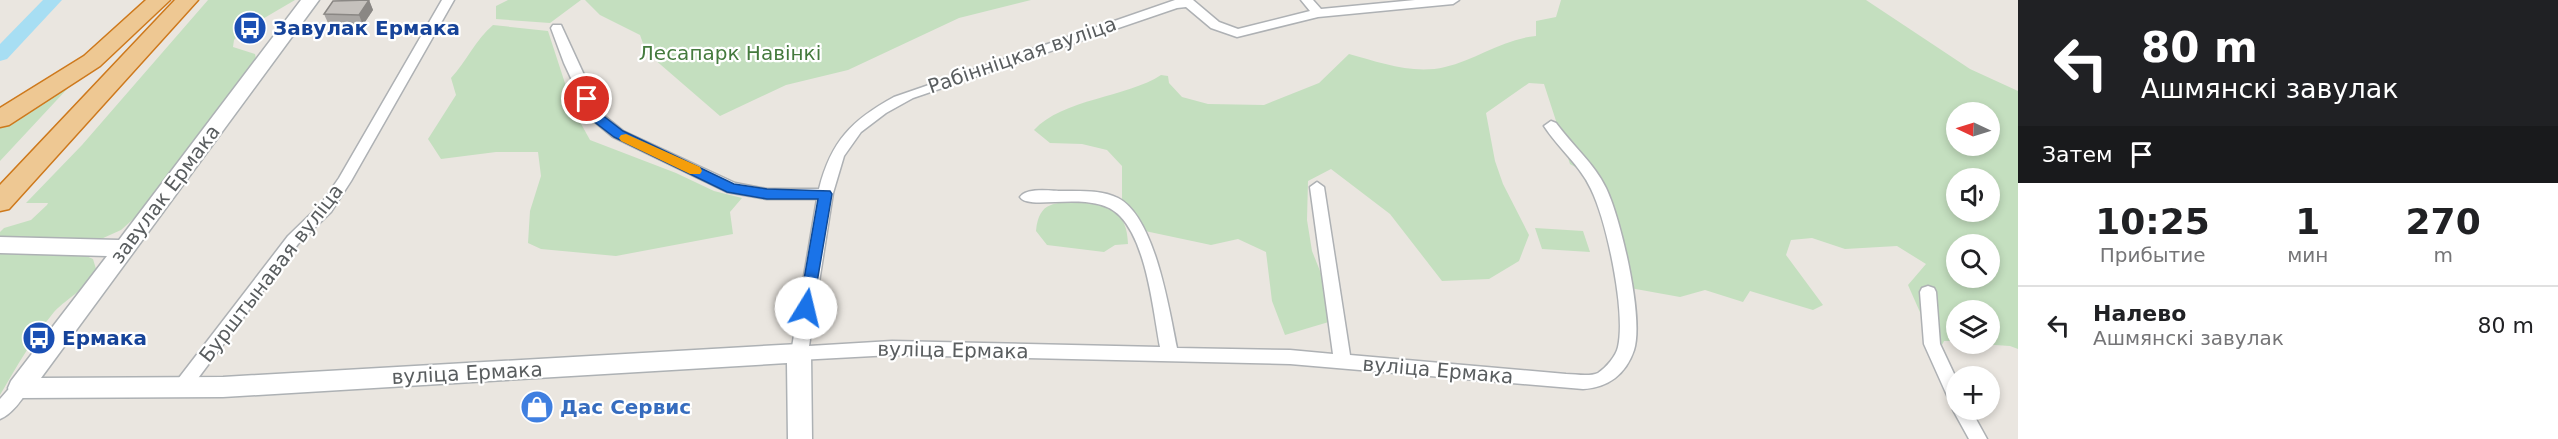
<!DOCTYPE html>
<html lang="ru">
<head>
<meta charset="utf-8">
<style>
	body { margin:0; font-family:"DejaVu Sans",sans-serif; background:#f2f2f2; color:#202124; height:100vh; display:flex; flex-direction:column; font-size:22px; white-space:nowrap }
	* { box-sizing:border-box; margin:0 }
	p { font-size:20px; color:#757577 }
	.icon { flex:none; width:33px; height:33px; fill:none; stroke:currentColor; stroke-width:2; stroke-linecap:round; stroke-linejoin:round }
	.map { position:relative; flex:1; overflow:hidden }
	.drawer { display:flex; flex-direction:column; background:#fff; width:540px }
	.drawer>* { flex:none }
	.hud { background:#202124; color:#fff; overflow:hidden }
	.needle { width:39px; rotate:274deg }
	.buttons { position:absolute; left:1946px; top:102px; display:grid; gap:12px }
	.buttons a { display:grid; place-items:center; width:54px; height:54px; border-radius:50%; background:#fff; box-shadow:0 3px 9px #0003; font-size:30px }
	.pin { position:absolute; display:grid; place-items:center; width:51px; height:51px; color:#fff; margin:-26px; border:3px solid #fff; border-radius:50%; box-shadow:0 2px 6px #0007 }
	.me { position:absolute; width:66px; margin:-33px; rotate:9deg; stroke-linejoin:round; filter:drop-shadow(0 0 4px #0008) }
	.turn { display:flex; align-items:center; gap:21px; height:126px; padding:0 24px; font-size:27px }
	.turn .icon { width:78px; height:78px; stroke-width:2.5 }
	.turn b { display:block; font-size:42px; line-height:51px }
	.then { display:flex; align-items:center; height:57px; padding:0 24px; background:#0003; gap:12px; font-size:22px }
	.eta { display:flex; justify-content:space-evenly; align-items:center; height:102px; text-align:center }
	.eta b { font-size:36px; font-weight:800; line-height:42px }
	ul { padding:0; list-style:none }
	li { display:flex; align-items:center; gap:18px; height:78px; padding:0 24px; border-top:2px solid #e0e0e0 }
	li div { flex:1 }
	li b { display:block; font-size:22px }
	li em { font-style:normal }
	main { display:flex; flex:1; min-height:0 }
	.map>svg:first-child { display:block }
</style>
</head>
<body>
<main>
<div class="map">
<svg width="2018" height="439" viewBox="0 0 2018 439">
	<rect width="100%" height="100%" fill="#eae6e0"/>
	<path fill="#c4dfbf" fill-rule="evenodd" d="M 208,0 L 295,0 L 242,31 L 234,40 L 233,47 L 255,54 L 256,59 L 139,214 L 121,230 L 101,239 L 0,240 L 0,232 L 4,228 L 31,220 L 47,205 L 48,203 L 26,203 L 82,145 Z
		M 508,0 L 581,0 L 550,23 L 496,19 L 496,6 Z
		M 585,0 L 1031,0 L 959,18 L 848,70 L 786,85 L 720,116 L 646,52 L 640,35 L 600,15 Z
		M 1561,0 L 1866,0 L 1970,69 L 2018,91 L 2018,349 L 2010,346 L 1980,344 L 1989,344 L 1989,310 L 1956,310 L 1956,341 L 1944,341 L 1938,353 L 1908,285 L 1926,264 L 1897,246 L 1845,249 L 1812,238 L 1791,240 L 1786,255 L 1823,305 L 1813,310 L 1750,291 L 1743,302 L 1705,290 L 1680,297 L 1619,286 L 1616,214 L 1602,182 L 1570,164 L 1544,84 L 1529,83 L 1486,113 L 1495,161 L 1503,184 L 1529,235 L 1519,261 L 1489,279 L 1442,281 L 1390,214 L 1331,169 L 1308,181 L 1307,220 L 1312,251 L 1326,286 L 1332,321 L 1285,335 L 1272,301 L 1266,252 L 1238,239 L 1211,245 L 1145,231 L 1122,201 L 1122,166 L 1107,150 L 1082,144 L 1050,143 L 1034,130 C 1062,99 1128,97 1161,75 L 1168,76 L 1169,83 L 1182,97 L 1208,104 L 1264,105 L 1319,83 L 1349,54 C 1379,62 1413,75 1445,67 C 1476,60 1502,39 1536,36 L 1536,21 L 1556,17 ZM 1956,112 L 1989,112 L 1989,146 L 1956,146 ZM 1956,178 L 1989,178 L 1989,212 L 1956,212 ZM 1956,244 L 1989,244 L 1989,278 L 1956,278 Z
		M 493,25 L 548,31 L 574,111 L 590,140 L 676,173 L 714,191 L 742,198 L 730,212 L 733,234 L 616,256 L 541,249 L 528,243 L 530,211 L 541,176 L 538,152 L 496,152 L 441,159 L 428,139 L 456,95 L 451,78 C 466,62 476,39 493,25 Z
		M 82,73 L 0,161 L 0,122 Z
		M 1081,200 C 1110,205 1127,211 1128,244 L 1115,245 L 1104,252 L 1047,245 L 1036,231 C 1039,200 1055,204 1081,200 Z
		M 1535,228 L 1583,231 L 1590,252 L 1542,249 Z
		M 0,251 L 82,254 L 93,259 L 96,269 C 89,288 68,297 54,312 C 33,338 17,366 0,395 Z"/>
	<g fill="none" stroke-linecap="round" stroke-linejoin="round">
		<path fill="#a7def3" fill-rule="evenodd" d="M 43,0 L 62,0 L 7,59 L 0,61 L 0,44 Z"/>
		<defs>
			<path id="street" d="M 442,0 L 454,0 L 351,181 L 331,212 L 298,244 L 187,393 L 181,395 L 175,393 L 172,388 L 175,383 L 288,236 L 321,204 L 339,178 Z
				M 1175,0 L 1193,0 L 1219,22 L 1238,29 L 1310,11 L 1301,0 L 1313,0 L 1321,9 L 1415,0 L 1459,0 L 1453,4 L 1318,17 L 1237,37 L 1211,28 L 1186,7 L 1177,8 L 913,98 L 886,113 L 861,132 L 844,156 L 833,193 L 809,346 L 892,341 L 1160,347 C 1153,310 1147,244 1120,216 C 1094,188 1029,212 1020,197 C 1026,187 1052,191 1063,191 C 1081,191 1102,190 1118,198 C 1155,217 1169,309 1177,348 L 1290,350 L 1333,354 L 1310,187 L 1317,182 L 1324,187 L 1350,355 L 1566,374 C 1576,374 1589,377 1598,373 C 1606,368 1616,356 1618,347 C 1626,312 1607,222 1591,189 C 1580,165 1558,148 1544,126 L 1551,121 L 1556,123 C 1572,145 1594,163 1606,188 C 1621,219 1644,318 1634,350 C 1626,374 1608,388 1583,389 L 1290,364 L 892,355 L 799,360 L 793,358 L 791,353 L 817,199 L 767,199 L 727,192 L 613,137 L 589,117 L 564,63 L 551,28 L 553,25 L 561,25 L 602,114 L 623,131 L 735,183 L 767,189 L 819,189 C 831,141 852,120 894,97 Z
				M 1928,286 L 1934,288 L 1936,292 L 1940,344 L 1956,378 L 1956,404 L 1950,402 L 1924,344 L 1920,292 L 1922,288 Z
				M 20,381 L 26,383 L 29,388 C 23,399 11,415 0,419 L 0,399 L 14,383 Z
				M 1956,405 L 1956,410 L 1971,410 L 1987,439 L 1969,439 L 1953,410 Z"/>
			<path id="secondary" d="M 301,0 L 319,0 L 41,378 L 223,377 L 799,344 L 807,346 L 811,353 L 812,439 L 788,439 L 787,363 L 223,397 L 20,398 L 11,395 L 8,388 L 11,381 L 107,256 L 0,253 L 0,237 L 119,240 Z"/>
			<path id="highway" d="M 146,0 L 170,0 L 100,66 L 9,125 L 0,127 L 0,108 L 84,56 Z
				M 175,0 L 198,0 L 9,209 L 0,211 L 0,185 Z"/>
		</defs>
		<use href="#street" stroke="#aeb1b4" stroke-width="3"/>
		<use href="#secondary" stroke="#adb1b4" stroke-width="3"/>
		<use href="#highway" stroke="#ce791c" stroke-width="3"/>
		<use href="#street" fill="#fff" fill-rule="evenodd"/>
		<use href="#secondary" fill="#fff" fill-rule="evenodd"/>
		<use href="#highway" fill="#eec893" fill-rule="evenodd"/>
	</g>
	<path fill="#a9a6a3" d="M 369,0 L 373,10 L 363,25 L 328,23 L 324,14 Z"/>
	<path fill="#8a8784" d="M 369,0 L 373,10 L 363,25 L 359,15 Z"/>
	<path fill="#c5c1bd" stroke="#8a8784" stroke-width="1.5" d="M 369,0 L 359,15 L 324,14 L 333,1 Z"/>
	<path fill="#1a73e8" stroke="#114b97" stroke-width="1.5" d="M 587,95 L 592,96 L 601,114 L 623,131 L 734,184 L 767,189 L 830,191 L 832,194 L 812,312 L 801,312 L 799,308 L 818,199 L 767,199 L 727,192 L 614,137 L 592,120 L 581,99 Z"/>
	<path fill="#f59e0b" d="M 626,134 L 700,167 L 702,171 L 700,174 L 690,174 L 621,141 L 619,138 L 621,135 Z"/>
	<defs>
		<symbol id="bus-disc" viewBox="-11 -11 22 22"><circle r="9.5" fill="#1a4fb4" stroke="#fff"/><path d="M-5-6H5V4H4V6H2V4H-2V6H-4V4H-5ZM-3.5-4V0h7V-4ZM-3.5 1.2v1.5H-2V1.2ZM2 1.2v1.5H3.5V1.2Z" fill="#fff"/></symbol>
		<symbol id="shop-disc" viewBox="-11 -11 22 22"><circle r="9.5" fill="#3f7fe0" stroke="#fff"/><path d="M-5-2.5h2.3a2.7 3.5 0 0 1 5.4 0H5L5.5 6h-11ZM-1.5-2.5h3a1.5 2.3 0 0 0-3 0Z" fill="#fff"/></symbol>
	</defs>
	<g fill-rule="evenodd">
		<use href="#bus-disc" x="231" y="9" width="38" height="38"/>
		<use href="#bus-disc" x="20" y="319" width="38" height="38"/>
		<use href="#shop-disc" x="518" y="388" width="38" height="38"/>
	</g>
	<g text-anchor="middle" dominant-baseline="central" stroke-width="4.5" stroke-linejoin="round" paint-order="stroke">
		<g font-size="20" font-weight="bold" fill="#164399" stroke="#fff" text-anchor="start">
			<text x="273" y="28">Завулак Ермака</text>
			<text x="62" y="338">Ермака</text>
		</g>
		<g font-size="20" fill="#447a3d" stroke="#fff">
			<text x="730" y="53">Лесапарк Навінкі</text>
		</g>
		<g font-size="20" fill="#595d5f" stroke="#fff">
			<text transform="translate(1022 55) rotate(-19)">Рабінніцкая вуліца</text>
			<text transform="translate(165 194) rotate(-53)">завулак Ермака</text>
			<text transform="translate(271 273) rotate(-52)">Бурштынавая вуліца</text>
			<text transform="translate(953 350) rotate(1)">вуліца Ермака</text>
			<text transform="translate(1438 370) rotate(5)">вуліца Ермака</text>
			<text transform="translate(467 373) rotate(-3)">вуліца Ермака</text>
		</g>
		<g font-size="20" font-weight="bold" fill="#366cbe" stroke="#fff" text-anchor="start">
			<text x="560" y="407">Дас Сервис</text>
		</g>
	</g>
</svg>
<div class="buttons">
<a><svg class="needle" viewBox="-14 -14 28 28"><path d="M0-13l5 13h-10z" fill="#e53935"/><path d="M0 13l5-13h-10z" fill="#757577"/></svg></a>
<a><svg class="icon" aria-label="sound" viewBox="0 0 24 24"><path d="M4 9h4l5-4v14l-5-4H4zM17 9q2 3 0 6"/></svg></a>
<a><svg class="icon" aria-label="search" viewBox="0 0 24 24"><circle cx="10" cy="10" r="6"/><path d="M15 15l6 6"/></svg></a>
<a><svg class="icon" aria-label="layers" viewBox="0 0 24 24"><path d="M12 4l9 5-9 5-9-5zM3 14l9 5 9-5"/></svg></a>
<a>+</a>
</div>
<div class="pin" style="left:587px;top:99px;background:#d93025"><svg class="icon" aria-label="arrive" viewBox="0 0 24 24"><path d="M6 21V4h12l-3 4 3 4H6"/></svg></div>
<svg class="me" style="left:806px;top:308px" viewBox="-20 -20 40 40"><circle r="19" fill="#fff"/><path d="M0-13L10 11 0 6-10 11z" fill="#1a73e8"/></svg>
</div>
<section class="drawer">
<div class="hud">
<div class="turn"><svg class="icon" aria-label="left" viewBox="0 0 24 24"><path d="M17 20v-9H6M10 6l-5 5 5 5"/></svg><div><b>80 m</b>Ашмянскі завулак</div></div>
<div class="then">Затем<svg class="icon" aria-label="arrive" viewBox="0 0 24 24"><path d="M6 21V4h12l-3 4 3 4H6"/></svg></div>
</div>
<div class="eta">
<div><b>10:25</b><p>Прибытие</p></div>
<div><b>1</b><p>мин</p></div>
<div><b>270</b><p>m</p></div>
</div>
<ul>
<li><svg class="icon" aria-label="left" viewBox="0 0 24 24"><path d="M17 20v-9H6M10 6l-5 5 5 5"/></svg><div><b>Налево</b><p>Ашмянскі завулак</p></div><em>80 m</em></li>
</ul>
</section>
</main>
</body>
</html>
